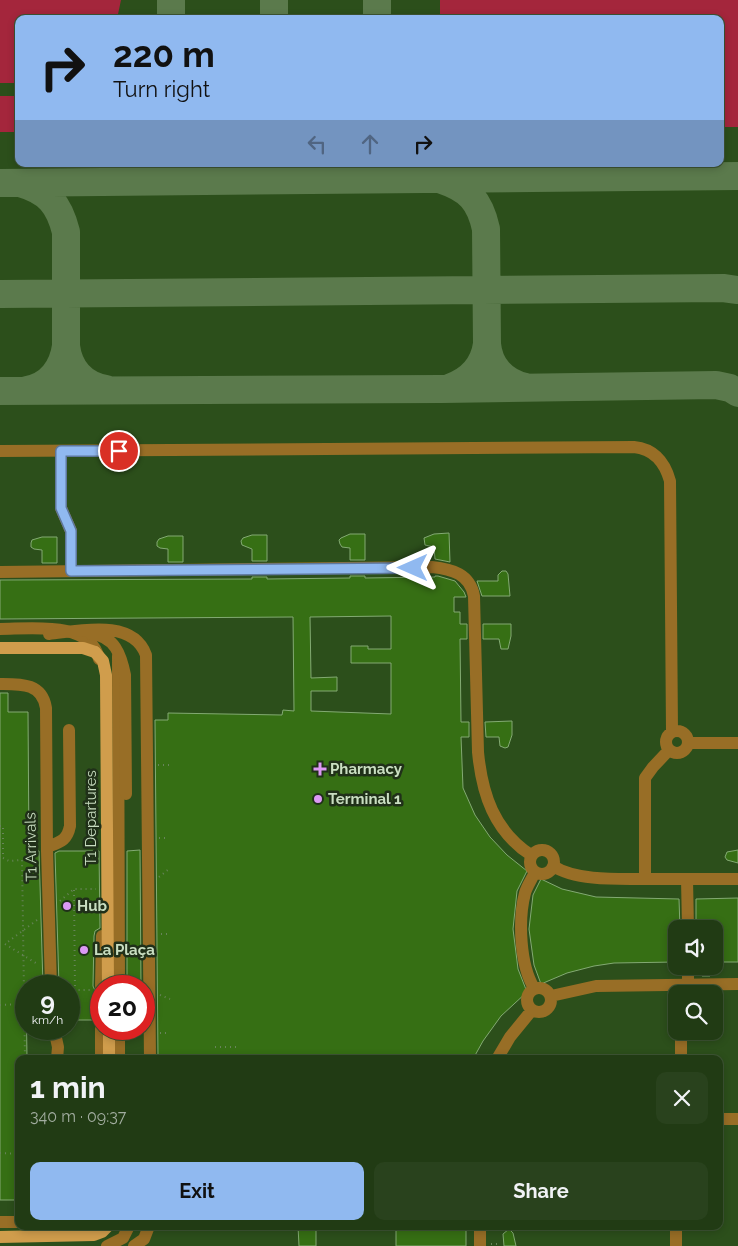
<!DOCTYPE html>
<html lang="en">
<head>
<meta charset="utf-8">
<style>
	body { margin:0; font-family:Raleway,sans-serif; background:#29421d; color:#f1f3f6; height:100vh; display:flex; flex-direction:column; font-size:19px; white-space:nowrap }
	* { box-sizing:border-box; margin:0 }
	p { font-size:16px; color:#a2ada0 }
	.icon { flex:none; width:28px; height:28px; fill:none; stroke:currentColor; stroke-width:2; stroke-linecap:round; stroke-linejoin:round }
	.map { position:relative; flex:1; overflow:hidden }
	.drawer { position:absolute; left:15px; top:1055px; width:708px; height:175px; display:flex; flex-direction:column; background:#213b14; border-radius:10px; box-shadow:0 2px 8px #0003,0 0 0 1px #3e5534 }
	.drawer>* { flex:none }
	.hud { position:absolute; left:15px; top:15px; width:709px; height:152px; border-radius:10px; box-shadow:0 2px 8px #0003,0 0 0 1px #3e5534; background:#90b9f0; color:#111; overflow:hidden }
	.controls { position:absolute; left:668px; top:920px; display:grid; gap:10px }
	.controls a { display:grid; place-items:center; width:55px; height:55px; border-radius:10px; background:#213b14; box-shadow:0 2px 8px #0003,0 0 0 1px #3e5534; font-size:25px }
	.speed { position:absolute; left:15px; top:975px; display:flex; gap:10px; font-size:25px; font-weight:700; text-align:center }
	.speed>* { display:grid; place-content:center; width:65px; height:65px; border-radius:50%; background:#213b14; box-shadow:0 2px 8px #0003,0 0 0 1px #3e5534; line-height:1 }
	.speed small { font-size:12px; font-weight:400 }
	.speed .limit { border:8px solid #d22; background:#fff; color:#111 }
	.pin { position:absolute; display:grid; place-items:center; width:42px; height:42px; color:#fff; margin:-21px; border:2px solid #fff; border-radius:50%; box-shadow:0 1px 5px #0007 }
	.me { position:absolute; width:55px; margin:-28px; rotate:270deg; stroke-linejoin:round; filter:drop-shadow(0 0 4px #0008) }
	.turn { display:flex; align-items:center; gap:18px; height:105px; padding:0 15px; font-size:22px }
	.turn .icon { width:65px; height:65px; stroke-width:2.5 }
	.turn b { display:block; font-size:35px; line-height:42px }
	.lanes { display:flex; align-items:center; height:48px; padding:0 15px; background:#0003; justify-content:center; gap:25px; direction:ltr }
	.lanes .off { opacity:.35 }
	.round { display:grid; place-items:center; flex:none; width:52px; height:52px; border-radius:10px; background:#29421d }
	.head { display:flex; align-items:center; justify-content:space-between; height:85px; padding:0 15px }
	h1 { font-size:30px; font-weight:700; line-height:38px }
	.action { display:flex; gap:10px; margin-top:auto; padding:10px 15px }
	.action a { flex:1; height:58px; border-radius:10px; background:#90b9f0; color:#111; font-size:20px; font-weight:700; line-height:58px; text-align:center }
	.action a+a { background:#29421d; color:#f1f3f6 }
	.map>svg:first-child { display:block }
</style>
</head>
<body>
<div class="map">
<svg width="738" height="1246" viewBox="0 0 738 1246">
	<rect width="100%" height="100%" fill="#2c4f1b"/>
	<path fill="#a4263c" d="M 0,0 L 121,0 L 117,19 L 19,19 L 19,83 L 0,83 Z
		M 440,0 L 738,0 L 738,127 L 720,127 L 720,19 L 440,19 Z
		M 0,96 L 19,96 L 19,132 L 0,132 Z"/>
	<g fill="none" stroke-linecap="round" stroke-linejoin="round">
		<path stroke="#5b7a4c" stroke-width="28" d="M 171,0 L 171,19
			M 274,0 L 274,19
			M 377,0 L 377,19
			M 442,180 C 469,189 480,201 486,229 L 487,344
			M 0,183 L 738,176
			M 20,183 C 48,191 59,204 66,232 L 66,346
			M 0,294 L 723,288 L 738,290
			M 449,388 C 470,381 484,366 487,344 C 489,366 503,382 525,387
			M 27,390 C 50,386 63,368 66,346 C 69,369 83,385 106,389
			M 0,391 L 442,389 L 716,385 L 730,388 L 738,393"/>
	</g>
	<path fill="#366f14" stroke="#83aa73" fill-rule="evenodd" d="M 449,533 L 450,562 L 435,559 L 434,547 L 425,545 L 424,538 L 434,534 Z
		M 350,534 L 365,534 L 365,560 L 350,560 L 350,548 L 342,547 L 340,544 L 339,540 L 341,538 Z
		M 252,535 L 267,535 L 267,561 L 252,561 L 252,549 L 242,545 L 241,541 L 243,538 Z
		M 168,536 L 183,536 L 183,562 L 168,562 L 168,549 L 160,548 L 157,546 L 157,542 L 159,539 Z
		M 42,537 L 57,537 L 57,563 L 42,563 L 42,550 L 34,549 L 31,547 L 31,543 L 32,540 Z
		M 502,571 L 506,571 L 508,574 L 510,596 L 482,596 L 477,581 L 498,581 L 498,575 Z
		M 350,576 L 365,576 L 365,578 L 435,577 L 435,576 L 438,576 L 455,581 L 464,592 L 466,597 L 454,597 L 454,612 L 460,612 L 460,624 L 467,624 L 467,639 L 460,639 L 461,722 L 469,722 L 469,737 L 461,737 L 463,788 L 475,815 L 490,837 L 507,855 L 527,871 L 517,891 L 513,929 L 518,969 L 527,992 L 501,1016 L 483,1041 L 473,1059 L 158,1059 L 155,720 L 168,720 L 168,713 L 282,715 L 283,710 L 294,711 L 293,617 L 0,619 L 0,580 L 252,579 L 252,577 L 267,577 L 267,579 L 350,578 ZM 391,616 L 391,649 L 368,649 L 368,646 L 351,646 L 351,663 L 391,663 L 391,714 L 311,711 L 311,691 L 337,691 L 337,677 L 311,678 L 310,617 Z
		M 483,624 L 511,624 L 511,636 L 508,649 L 501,649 L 499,639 L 483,639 Z
		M 0,693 L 8,693 L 8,712 L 28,712 L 29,851 L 39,851 L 43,986 L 26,986 L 27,1059 L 19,1059 L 19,1200 L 0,1200 Z
		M 512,721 L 512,735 L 508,747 L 505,748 L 500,746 L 499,737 L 486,737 L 485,722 Z
		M 140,850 L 141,986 L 127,986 L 127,851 Z
		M 738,850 L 738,863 L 727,860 L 725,857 L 727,852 Z
		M 59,851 L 99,851 L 100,928 L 95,931 L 94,936 L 93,986 L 96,993 L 101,994 L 101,1020 L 69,1020 L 69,986 L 59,986 L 55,853 Z
		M 541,879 L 562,889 L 596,897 L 679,899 L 680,929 L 676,929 L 676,962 L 614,963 L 594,966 L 567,973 L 541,984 L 534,965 L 529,929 L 533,895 Z
		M 738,898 L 738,962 L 714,962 L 714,929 L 696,929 L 696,899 Z
		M 702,966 L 710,966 L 710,976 L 702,976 Z
		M 298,1226 L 316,1226 L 316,1246 L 299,1246 Z
		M 396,1226 L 466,1226 L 466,1246 L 396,1246 Z
		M 509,1229 L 513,1233 L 516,1246 L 504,1246 L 503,1234 Z"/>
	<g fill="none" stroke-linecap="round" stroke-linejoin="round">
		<path stroke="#678459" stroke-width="2" stroke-dasharray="1 4" stroke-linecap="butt" d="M 158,765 L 169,765
			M 0,826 L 3,826 L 3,858 L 9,861 L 22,860 L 25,1059
			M 159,838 L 169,838
			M 159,877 L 169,869
			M 74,890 L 75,990
			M 60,901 L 74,889 L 96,889
			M 37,920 L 5,944 L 39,965
			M 161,934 L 168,934
			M 62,980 L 75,990 L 91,990
			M 160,995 L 170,999
			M 0,1005 L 24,1004
			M 160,1033 L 170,1033
			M 215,1047 L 236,1047
			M 0,1153 L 19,1154
			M 491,1244 L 501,1244"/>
		<path stroke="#986e26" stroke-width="12" d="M 0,451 L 634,447 C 654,449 665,463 670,481 L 672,732
			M 61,451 L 61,508 L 71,531 L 71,571
			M 0,572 L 432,567 C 452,569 470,574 474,596 L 478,752 C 482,794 494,831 531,855
			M 0,629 C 29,629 91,620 99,659
			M 118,656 L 119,986
			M 0,684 C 21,684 42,683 46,708 L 47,851 L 51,986
			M666 742a11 11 0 1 1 22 0a11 11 0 1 1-22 0Z
			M 688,743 L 738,743
			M 669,750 L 653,767 L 645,778 L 645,879 L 738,879
			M 47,847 C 60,842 67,841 70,826 L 69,730
			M530 862a12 12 0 1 1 24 0a12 12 0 1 1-24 0Z
			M 553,866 C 576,881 619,879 645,879
			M 687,879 L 688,929
			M 688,966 L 688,984
			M 101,986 L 102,936
			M527 1000a12 12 0 1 1 24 0a12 12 0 1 1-24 0Z
			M 534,988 C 520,965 518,920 525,893 C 527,886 532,879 535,872
			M 551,996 L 596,986 L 738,984
			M 54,1029 L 58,1047 L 57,1059
			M 101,1029 L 101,1059
			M 119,1029 L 119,1059
			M 681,1031 L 681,1059
			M 497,1059 L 510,1037 L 532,1010
			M 719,1119 L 738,1119
			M 0,1222 L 19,1222
			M 480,1226 L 480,1246
			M 676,1226 L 676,1246
			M 107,1246 L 123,1238 L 129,1226
			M 134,1246 L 144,1239 L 149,1226"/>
		<path stroke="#d09d4c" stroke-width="12" d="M 0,648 L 83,648 L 95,652
			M 109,1029 L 109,1059
			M 0,1237 L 94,1235 L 102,1232 L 108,1226"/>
		<path stroke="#986e26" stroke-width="12" d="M 49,634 C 79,631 133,618 146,655 L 150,1059
			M 91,634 C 115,636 121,655 125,675 L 126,794"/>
		<path stroke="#d09d4c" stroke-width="12" d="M 95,652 L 103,661 L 106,675 L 108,986"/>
	</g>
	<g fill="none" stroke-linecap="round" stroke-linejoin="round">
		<defs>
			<path id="route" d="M 119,451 L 61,451 L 61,508 L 71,531 L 71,571 L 413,568"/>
		</defs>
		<use href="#route" stroke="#5e789c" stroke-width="12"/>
		<use href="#route" stroke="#90b9f0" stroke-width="9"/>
	</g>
	<g fill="#dc99f4" stroke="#203019" stroke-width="2">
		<path d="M317.5 761.5h5v5h5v5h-5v5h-5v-5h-5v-5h5z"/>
		<circle cx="318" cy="799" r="5"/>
		<circle cx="67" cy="906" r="5"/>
		<circle cx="84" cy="950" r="5"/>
	</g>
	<g text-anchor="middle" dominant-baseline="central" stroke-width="5" stroke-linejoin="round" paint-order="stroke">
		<g font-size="15" font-weight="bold" fill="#c9dec1" stroke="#203019" text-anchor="start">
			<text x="330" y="769">Pharmacy</text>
			<text x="328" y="799">Terminal 1</text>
			<text x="77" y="906">Hub</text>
			<text x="94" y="950">La Plaça</text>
		</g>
		<g font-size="15" fill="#c9dec1" stroke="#203019">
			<text transform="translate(91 818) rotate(-90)">T1 Departures</text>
			<text transform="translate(31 847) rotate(-91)">T1 Arrivals</text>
		</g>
	</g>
</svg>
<div class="controls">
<a><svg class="icon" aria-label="sound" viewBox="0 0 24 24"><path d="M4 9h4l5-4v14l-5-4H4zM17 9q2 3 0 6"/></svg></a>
<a><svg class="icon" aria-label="search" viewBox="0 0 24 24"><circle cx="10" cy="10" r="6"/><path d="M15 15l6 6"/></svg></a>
</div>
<div class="speed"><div>9<small>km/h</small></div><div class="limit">20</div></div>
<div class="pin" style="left:119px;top:451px;background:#d93025"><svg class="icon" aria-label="arrive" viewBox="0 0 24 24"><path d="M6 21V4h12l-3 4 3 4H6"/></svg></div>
<svg class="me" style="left:413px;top:568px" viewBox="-20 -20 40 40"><path d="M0-17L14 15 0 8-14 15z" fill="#90b9f0" stroke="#fff" stroke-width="4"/></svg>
<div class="hud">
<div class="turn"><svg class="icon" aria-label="right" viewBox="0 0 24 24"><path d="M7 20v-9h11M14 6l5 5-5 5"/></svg><div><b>220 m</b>Turn right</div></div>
<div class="lanes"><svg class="icon off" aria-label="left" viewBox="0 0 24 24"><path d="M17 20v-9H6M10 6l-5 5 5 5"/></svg><svg class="icon off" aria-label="ahead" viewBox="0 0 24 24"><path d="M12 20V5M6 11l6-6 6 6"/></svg><svg class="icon" aria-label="right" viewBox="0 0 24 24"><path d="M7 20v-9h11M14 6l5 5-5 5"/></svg></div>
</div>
<section class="drawer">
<div class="head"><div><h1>1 min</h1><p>340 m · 09:37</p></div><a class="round"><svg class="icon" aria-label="close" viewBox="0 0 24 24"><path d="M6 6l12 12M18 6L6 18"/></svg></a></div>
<div class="action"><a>Exit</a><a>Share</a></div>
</section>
</div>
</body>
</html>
